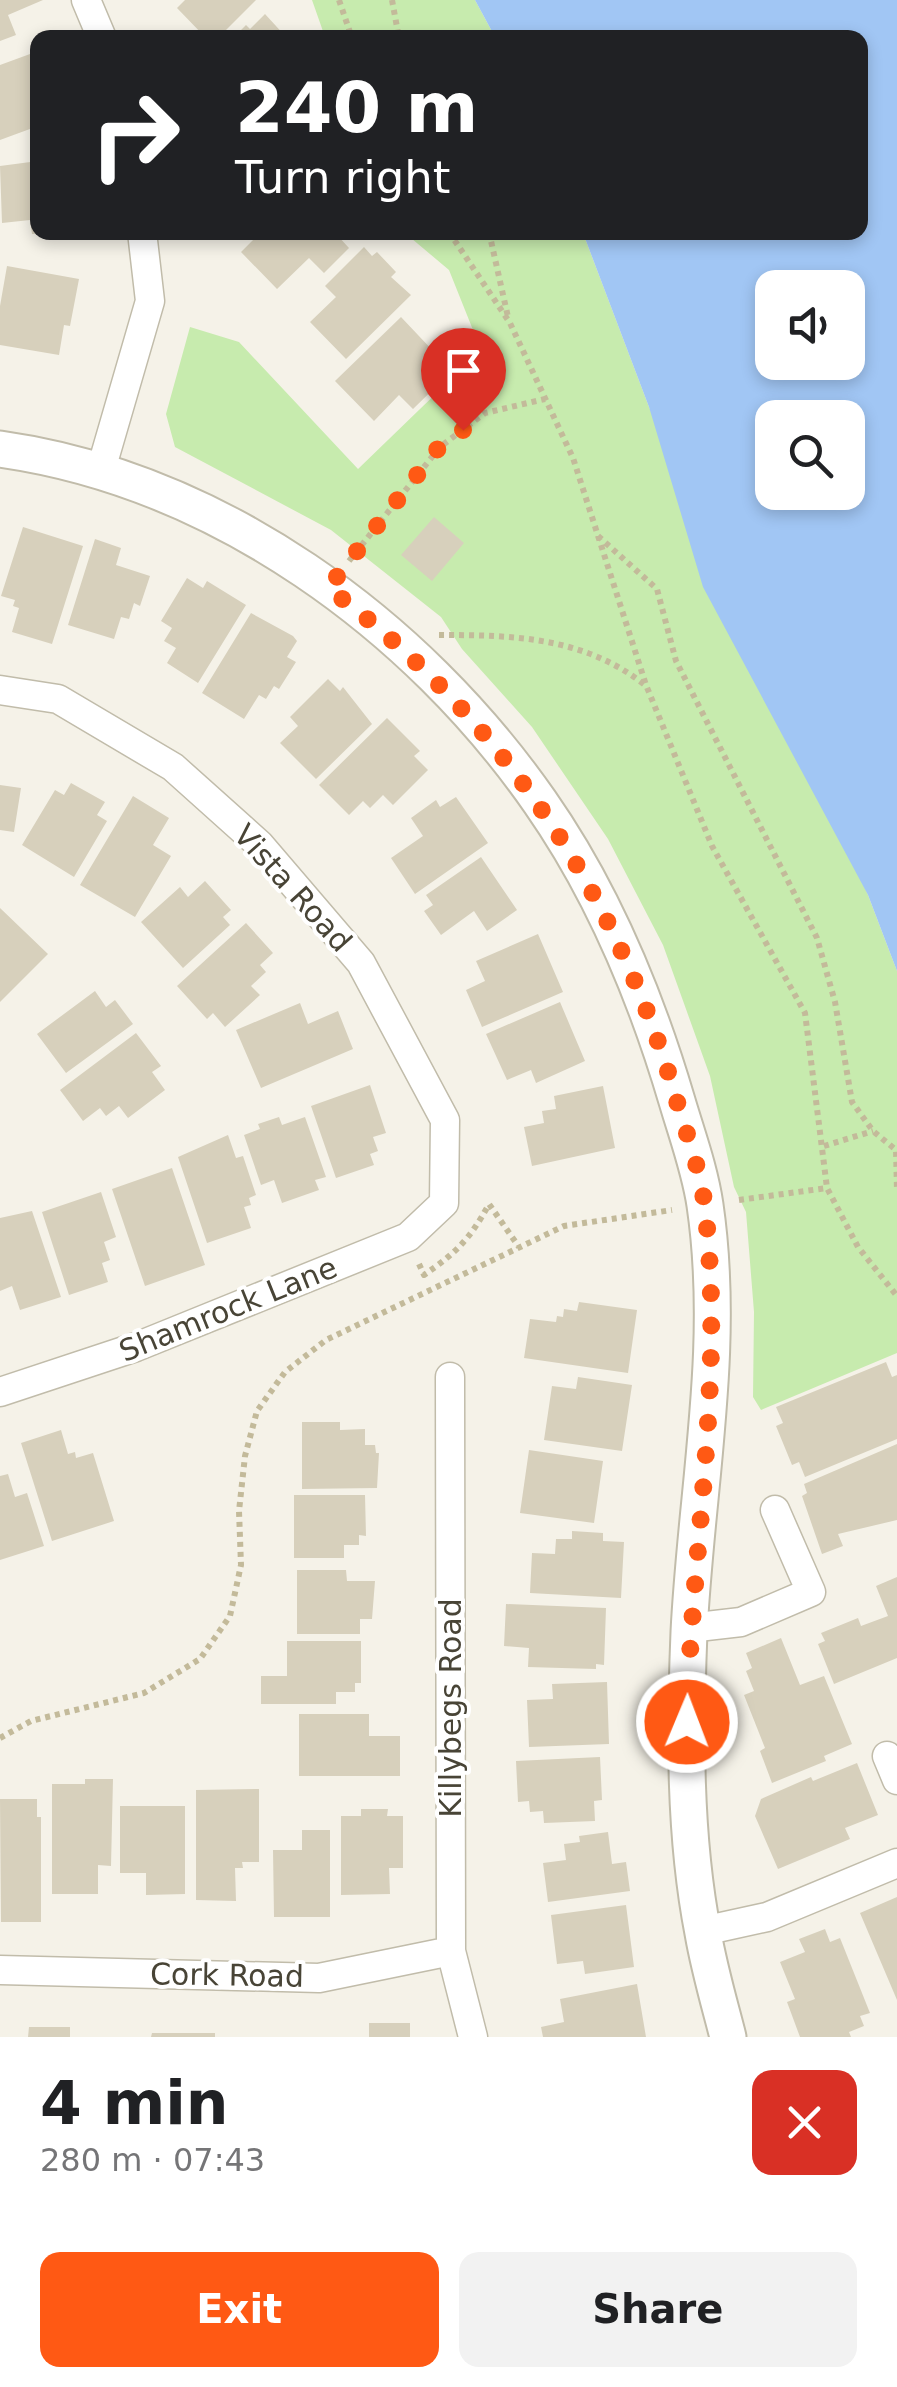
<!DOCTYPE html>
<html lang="en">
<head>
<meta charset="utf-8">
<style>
	body { margin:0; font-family:"DejaVu Sans",sans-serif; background:#f2f2f2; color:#202124; height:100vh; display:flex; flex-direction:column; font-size:38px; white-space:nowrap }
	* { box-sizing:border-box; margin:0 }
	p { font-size:32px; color:#757577 }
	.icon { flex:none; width:55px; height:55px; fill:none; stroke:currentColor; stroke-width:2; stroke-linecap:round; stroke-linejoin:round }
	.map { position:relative; height:2037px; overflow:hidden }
	.details { display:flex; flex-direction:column; background:#fff; flex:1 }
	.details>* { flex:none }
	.hud { position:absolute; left:30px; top:30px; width:838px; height:210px; border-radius:20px; box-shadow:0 5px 15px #0003; background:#202124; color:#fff; overflow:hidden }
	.controls { position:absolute; left:755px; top:270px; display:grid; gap:20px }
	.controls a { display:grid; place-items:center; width:110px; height:110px; border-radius:20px; background:#fff; box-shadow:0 5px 15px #0003; font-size:50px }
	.pin { position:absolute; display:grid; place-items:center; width:85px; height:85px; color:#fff; margin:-102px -42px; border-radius:50% 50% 50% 0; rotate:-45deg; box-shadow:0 0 10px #0007 }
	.pin .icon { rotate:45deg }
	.me { position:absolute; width:110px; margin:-55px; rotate:1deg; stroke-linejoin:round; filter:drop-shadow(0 0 8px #0008) }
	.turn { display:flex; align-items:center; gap:35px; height:210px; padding:0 40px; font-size:45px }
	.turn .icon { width:130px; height:130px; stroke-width:2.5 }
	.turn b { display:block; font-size:70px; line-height:85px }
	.round { display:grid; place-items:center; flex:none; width:105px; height:105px; border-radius:20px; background:#f2f2f2 }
	.head { display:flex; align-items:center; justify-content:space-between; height:170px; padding:0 40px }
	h1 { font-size:60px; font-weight:800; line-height:75px }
	.primary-button { display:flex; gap:20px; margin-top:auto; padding:20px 40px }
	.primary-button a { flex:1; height:115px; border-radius:20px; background:#ff5914; color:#fff; font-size:40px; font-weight:800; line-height:115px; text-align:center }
	.primary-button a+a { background:#f2f2f2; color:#202124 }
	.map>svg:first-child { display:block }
</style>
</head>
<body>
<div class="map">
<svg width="897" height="2037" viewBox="0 0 897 2037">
	<rect width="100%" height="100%" fill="#f5f2e8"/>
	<path fill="#c7ebae" d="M 312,0 L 475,0 L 495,37 L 325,37 Z
		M 405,233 L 583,233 L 649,407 L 868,895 L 897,971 L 897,1353 L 761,1410 L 753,1397 L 754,1312 L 746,1212 L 734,1187 L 710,1076 L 663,945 L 608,839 L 532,727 L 462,649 L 441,617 L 331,530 L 175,447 L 166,414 L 190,327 L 239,342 L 358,469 L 481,350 L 449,270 Z"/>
	<path fill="#a1c6f4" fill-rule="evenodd" d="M 475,0 L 897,0 L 897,971 L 868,895 L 703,587 L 649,407 L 583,233 L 860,232 L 860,38 L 495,37 ZM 772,288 L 848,288 L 848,362 L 772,362 ZM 772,418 L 848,418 L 848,492 L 772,492 Z"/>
	<path fill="#d7d0bc" d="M 0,0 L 43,0 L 8,15 L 16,35 L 0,41 Z
		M 185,0 L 256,0 L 218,38 L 206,38 L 177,8 Z
		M 265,14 L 287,38 L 233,38 L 246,25 L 250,29 Z
		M 30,54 L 38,74 L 38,126 L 0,140 L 0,65 Z
		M 38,161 L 38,234 L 32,234 L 30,220 L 2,223 L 0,166 Z
		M 261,232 L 339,232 L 337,235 L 349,248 L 324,273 L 309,258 L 277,289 L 241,252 Z
		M 364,247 L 372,256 L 377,252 L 396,272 L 391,277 L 411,295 L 346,359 L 310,322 L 336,297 L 325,286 Z
		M 7,266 L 79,279 L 70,326 L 64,325 L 59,355 L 0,345 L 0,306 Z
		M 401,317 L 452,371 L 413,409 L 399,395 L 374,421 L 335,381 Z
		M 434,517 L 464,543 L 432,581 L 401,555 Z
		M 23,527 L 83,546 L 52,644 L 12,632 L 19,608 L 13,606 L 15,600 L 1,596 Z
		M 95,539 L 121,548 L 116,565 L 150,576 L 140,606 L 134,603 L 129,619 L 121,617 L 114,639 L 68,625 Z
		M 187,578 L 203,588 L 207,581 L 246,605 L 198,683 L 167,663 L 176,648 L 164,641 L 172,628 L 161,621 Z
		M 251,613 L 293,636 L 297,641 L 287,657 L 296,662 L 279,689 L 274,686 L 266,699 L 259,695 L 244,719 L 202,693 Z
		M 328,679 L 340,691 L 343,687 L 372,724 L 316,779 L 280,743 L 298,726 L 290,717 Z
		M 387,718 L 420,751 L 414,756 L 428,770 L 393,805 L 383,795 L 370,808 L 363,801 L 349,815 L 319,785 Z
		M 71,783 L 105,802 L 97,815 L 107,821 L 74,877 L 22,845 L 55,790 L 64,795 Z
		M 0,785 L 21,788 L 14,832 L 0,830 Z
		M 133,796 L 169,818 L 153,845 L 171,856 L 135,917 L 80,885 Z
		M 456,797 L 488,843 L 415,894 L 391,858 L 423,836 L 411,818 L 436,800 L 440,807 Z
		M 481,857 L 517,910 L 487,931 L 474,911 L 441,935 L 424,911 L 433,905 L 426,895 Z
		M 205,881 L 231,910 L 223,917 L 230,925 L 183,968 L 141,922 L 180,887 L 188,897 Z
		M 0,908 L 48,954 L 0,1002 Z
		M 246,923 L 273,953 L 260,965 L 266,972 L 251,986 L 260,995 L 225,1027 L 213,1013 L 207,1019 L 177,986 Z
		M 538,934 L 563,992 L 482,1027 L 466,990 L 485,981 L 476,961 Z
		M 95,991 L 106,1007 L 115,1000 L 133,1024 L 66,1073 L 37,1034 Z
		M 560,1002 L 585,1061 L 536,1083 L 531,1070 L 507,1080 L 486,1034 Z
		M 300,1003 L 308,1024 L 338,1011 L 353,1049 L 261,1088 L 236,1030 Z
		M 136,1033 L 161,1066 L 152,1072 L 165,1090 L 128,1118 L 119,1106 L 106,1116 L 100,1108 L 83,1121 L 60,1090 Z
		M 370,1085 L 386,1133 L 373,1137 L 378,1151 L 370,1154 L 374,1165 L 336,1178 L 311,1106 Z
		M 603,1086 L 615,1148 L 532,1166 L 524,1127 L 544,1123 L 542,1111 L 556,1109 L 554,1096 Z
		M 279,1117 L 282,1125 L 305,1117 L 326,1177 L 315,1180 L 319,1190 L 282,1203 L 274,1180 L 261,1185 L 244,1135 L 260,1129 L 258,1124 Z
		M 228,1135 L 236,1158 L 243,1156 L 256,1195 L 249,1198 L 251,1205 L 244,1207 L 251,1228 L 207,1243 L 178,1157 Z
		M 172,1168 L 205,1265 L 145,1286 L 112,1189 Z
		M 101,1192 L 116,1237 L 104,1242 L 110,1260 L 102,1263 L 108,1282 L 69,1295 L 42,1212 Z
		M 32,1211 L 61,1297 L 20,1310 L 12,1286 L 0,1291 L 0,1218 Z
		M 579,1302 L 637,1310 L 628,1373 L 524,1358 L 530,1319 L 556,1322 L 557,1316 L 563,1317 L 564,1309 L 577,1311 Z
		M 886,1362 L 892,1377 L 897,1375 L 897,1439 L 805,1477 L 799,1462 L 792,1465 L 776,1426 L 783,1423 L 776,1407 Z
		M 578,1377 L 632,1385 L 622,1451 L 544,1440 L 552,1386 L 576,1389 Z
		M 302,1422 L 340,1422 L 340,1430 L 365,1429 L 365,1445 L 375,1445 L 376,1453 L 379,1453 L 377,1488 L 302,1489 Z
		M 61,1430 L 68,1454 L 75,1452 L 76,1458 L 93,1453 L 114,1521 L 52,1541 L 21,1443 Z
		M 897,1444 L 897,1520 L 838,1534 L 843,1546 L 822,1554 L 802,1496 L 807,1493 L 804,1484 Z
		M 529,1450 L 603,1461 L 594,1523 L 520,1513 Z
		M 8,1474 L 15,1497 L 27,1493 L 44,1546 L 0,1560 L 0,1476 Z
		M 294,1495 L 365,1495 L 366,1536 L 359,1535 L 359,1545 L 344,1545 L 344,1558 L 294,1558 Z
		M 572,1531 L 603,1533 L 603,1541 L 624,1542 L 621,1598 L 530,1593 L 532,1553 L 555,1554 L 556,1539 L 572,1539 Z
		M 297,1570 L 346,1570 L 347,1581 L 375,1581 L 372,1619 L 360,1619 L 360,1634 L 297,1634 Z
		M 897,1577 L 897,1658 L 834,1684 L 818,1644 L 825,1641 L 821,1633 L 858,1618 L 861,1626 L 888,1616 L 876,1586 Z
		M 506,1604 L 606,1608 L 604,1665 L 596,1664 L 596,1669 L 528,1667 L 529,1648 L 504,1646 Z
		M 781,1638 L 800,1685 L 824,1676 L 852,1744 L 824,1756 L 826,1761 L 772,1783 L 760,1751 L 765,1748 L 744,1695 L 754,1691 L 746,1671 L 752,1668 L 746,1653 Z
		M 287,1641 L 361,1641 L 361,1683 L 355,1683 L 355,1692 L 336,1692 L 336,1704 L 261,1704 L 261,1676 L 287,1676 Z
		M 607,1682 L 609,1744 L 529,1747 L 527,1700 L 553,1699 L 552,1684 Z
		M 299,1714 L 369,1714 L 369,1736 L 400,1736 L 400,1776 L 299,1776 Z
		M 600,1757 L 602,1800 L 594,1801 L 595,1821 L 544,1823 L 543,1811 L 530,1812 L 529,1801 L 518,1802 L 516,1761 Z
		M 857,1763 L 878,1815 L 845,1828 L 850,1839 L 778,1869 L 755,1816 L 761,1799 L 811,1777 L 813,1781 Z
		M 85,1779 L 113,1779 L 111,1866 L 98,1865 L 98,1894 L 52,1894 L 52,1784 L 85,1784 Z
		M 259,1789 L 259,1862 L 242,1862 L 243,1868 L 235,1868 L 236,1901 L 196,1900 L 196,1790 Z
		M 0,1799 L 37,1799 L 37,1817 L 41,1817 L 41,1922 L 1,1922 Z
		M 120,1806 L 185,1806 L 185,1894 L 146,1895 L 146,1873 L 120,1873 Z
		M 361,1809 L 388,1809 L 387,1816 L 403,1816 L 403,1868 L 389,1868 L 390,1894 L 341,1895 L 341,1816 L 361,1816 Z
		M 302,1830 L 330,1830 L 330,1917 L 274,1917 L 273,1850 L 302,1850 Z
		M 608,1832 L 612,1864 L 626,1862 L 630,1891 L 548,1902 L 543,1863 L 566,1860 L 564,1844 L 580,1842 L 579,1836 Z
		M 897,1897 L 897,2000 L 860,1913 Z
		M 626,1905 L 634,1967 L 585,1974 L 583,1961 L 557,1964 L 551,1915 Z
		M 825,1929 L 830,1942 L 840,1938 L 870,2013 L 860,2016 L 864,2026 L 849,2032 L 851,2037 L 800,2037 L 787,2002 L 795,1999 L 780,1962 L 805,1952 L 799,1939 Z
		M 637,1984 L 646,2037 L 543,2037 L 541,2027 L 564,2022 L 560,1999 Z
		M 369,2023 L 410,2023 L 410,2037 L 369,2037 Z
		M 29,2027 L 70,2027 L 70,2037 L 28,2037 Z
		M 152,2033 L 215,2033 L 215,2037 L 151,2037 Z"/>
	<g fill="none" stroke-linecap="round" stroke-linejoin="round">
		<defs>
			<path id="minor" d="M 86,0 L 102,38
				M 100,473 L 150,301 L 142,232
				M 0,690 L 58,699 L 173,767 L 260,845 L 361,963 L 445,1120 L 444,1203 L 408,1237 L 136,1347 L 0,1392
				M 450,1377 L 451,1951 L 473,2037
				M 689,1628 L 741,1622 L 811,1592 L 775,1510
				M 887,1756 L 897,1780
				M 703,1931 L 767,1917 L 897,1863
				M 0,1970 L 319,1978 L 451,1951"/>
			<path id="tertiary" d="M 0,449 C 218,480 416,624 540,802 C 603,892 646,996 677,1101 C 687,1135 700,1170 705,1205 C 726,1348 696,1490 689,1632 C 685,1731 684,1835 703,1933 C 709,1968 719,2002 728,2037"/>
		</defs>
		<use href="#minor" stroke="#c1bcaa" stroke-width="31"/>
		<use href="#tertiary" stroke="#c1bcaa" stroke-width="39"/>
		<path stroke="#c3ba9a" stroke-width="6" stroke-dasharray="5 5" stroke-linecap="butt" d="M 339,0 L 352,38
			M 392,0 L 399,38
			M 449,232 L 510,323 L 573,458 L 646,685 L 712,846 L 805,1013 L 827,1188 L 858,1247 L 897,1296
			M 489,232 L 508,317
			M 598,536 L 657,589 L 676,661 L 817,938 L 835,1002 L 852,1102 L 873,1131 L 896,1150 L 897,1190
			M 349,561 L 440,447 L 485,413 L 545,399
			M 439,635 C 514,635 584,637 645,685
			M 824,1146 L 873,1131
			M 739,1200 L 827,1188
			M 419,1264 L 424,1275 C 457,1252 470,1239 489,1204 L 519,1247
			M 0,1738 L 31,1721 L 144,1693 L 200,1659 L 230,1616 L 241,1565 L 239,1511 L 245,1456 L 257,1411 L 285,1372 L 326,1340 L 564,1226 L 672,1210"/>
		<use href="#minor" stroke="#fff" stroke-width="28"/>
		<use href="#tertiary" stroke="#fff" stroke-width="35"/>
	</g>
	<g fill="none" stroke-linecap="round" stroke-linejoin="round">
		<path stroke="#ff5914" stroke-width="18" stroke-dasharray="0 32.4" d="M 463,430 L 440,446 L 328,588 C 501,717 616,891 676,1098 C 686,1133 701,1171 705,1208 C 725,1380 691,1551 687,1722"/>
	</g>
	<g text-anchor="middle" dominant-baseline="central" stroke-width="8" stroke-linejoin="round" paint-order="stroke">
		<g font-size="30" fill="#484436" stroke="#fff">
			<text transform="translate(293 888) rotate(48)">Vista Road</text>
			<text transform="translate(228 1309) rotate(-22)">Shamrock Lane</text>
			<text transform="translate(450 1708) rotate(-90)">Killybegs Road</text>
			<text transform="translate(227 1975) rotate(1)">Cork Road</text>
		</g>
	</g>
</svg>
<div class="controls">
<a><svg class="icon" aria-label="sound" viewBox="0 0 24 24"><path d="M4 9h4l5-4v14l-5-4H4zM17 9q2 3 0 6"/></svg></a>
<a><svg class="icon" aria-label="search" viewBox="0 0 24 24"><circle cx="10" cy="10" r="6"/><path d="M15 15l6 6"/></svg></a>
</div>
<div class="pin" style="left:463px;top:430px;background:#d93025"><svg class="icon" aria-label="arrive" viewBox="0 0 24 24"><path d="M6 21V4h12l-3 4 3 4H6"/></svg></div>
<svg class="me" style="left:687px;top:1722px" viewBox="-20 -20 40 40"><circle r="17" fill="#ff5914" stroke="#fff" stroke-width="3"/><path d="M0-11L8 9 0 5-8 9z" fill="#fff"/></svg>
<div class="hud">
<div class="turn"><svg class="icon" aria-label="right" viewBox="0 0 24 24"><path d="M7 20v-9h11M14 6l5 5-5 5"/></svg><div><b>240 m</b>Turn right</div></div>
</div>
</div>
<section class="details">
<div class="head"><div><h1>4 min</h1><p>280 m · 07:43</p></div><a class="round" style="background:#d93025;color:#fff"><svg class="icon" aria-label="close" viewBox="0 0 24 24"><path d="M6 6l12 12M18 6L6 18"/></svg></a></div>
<div class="primary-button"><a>Exit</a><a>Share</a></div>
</section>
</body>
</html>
